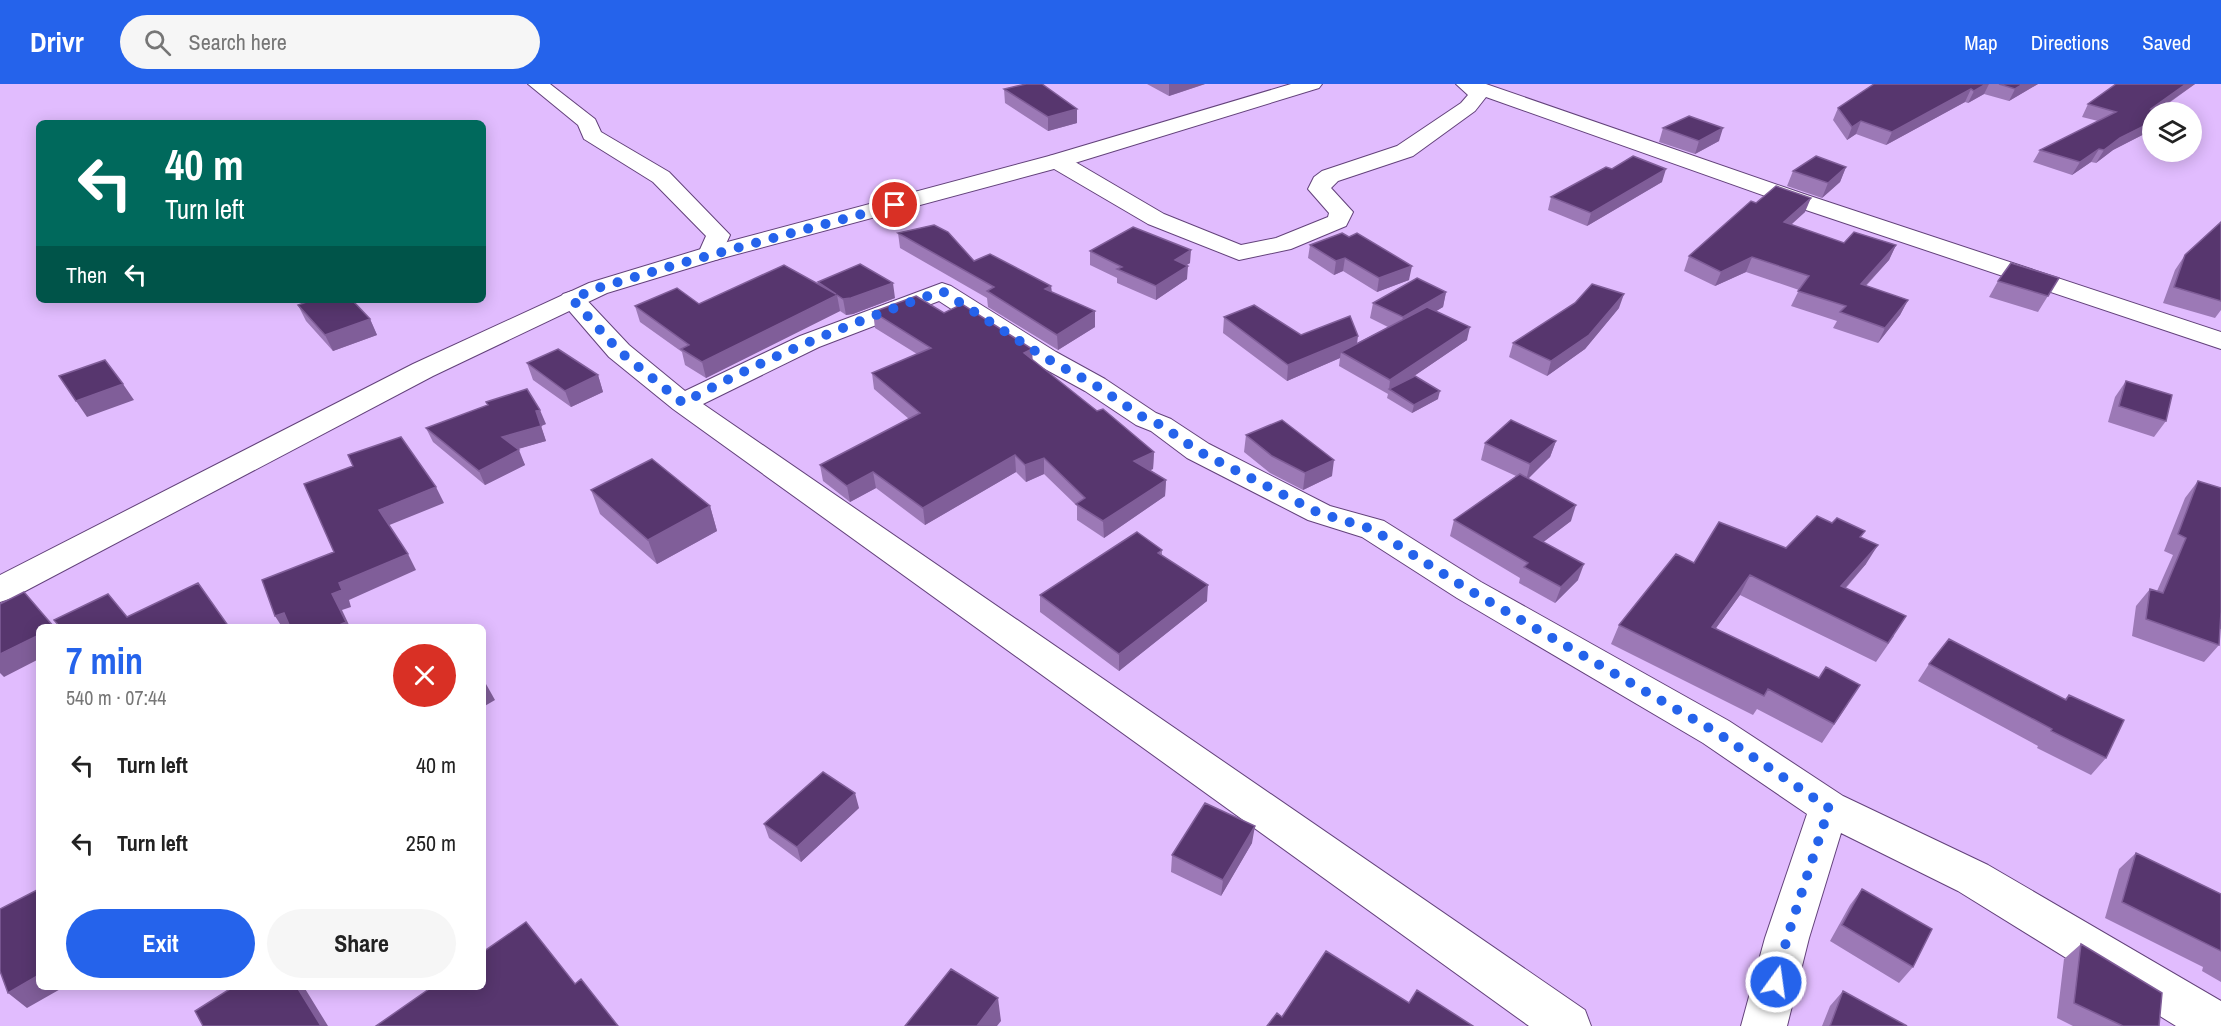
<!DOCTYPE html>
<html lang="en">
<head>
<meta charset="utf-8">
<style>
	body { margin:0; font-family:"Archivo Narrow",sans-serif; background:#f6f6f6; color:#222; height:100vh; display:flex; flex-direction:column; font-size:22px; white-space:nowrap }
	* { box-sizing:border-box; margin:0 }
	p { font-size:20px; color:#767676 }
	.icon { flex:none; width:33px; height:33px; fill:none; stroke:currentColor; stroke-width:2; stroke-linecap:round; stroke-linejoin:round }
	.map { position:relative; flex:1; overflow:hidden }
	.drawer { position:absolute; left:36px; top:540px; width:450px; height:366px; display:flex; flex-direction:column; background:#fff; border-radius:9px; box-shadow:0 3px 15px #0003 }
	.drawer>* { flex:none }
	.hud { position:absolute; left:36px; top:36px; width:450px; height:183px; border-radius:9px; box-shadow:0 3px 15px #0003; background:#00695c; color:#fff; overflow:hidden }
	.tools { position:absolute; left:2142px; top:18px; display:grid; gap:12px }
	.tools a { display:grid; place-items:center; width:60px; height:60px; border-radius:50%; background:#fff; box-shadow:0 3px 15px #0003; font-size:30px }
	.pin { position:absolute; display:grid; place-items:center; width:51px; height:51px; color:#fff; margin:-26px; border:3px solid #fff; border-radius:50%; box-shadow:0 2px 6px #0007 }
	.me { position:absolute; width:66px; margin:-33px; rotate:14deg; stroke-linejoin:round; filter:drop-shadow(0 0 4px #0008) }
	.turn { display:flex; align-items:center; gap:21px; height:126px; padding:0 30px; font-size:27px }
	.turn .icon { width:78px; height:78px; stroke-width:2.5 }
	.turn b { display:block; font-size:42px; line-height:51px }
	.then { display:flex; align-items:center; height:57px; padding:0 30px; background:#0003; gap:12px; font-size:22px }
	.round { display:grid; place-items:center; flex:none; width:63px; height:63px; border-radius:32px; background:#f6f6f6 }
	.headline { display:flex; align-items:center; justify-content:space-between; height:102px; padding:0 30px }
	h1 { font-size:36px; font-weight:700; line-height:45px; color:#2563eb }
	.action { display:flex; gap:12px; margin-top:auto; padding:12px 30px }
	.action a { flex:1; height:69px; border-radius:36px; background:#2563eb; color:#fff; font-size:24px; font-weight:700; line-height:69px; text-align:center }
	.action a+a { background:#f6f6f6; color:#222 }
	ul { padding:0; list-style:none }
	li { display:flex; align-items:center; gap:18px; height:78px; padding:0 30px }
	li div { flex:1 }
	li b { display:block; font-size:22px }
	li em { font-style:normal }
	header { display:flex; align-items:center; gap:36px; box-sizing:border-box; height:84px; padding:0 30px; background:#2563eb; color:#fff }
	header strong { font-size:28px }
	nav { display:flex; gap:33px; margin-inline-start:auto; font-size:21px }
	.search { width:420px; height:54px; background:#f6f6f6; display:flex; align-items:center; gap:15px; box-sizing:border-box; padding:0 21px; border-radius:33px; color:#767676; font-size:22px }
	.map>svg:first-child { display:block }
</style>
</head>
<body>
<header>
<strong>Drivr</strong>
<div class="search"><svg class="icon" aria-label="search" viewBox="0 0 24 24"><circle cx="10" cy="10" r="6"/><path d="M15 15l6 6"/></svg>Search here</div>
<nav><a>Map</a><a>Directions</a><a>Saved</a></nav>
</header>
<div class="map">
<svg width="2221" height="942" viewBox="0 0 2221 942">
	<rect width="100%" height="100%" fill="#e1bcfe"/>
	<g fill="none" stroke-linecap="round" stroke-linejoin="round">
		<defs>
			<path id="minor" d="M 528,0 L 550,0 L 595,35 L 601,48 L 669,88 L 730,151 L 719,175 L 710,177 L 701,175 L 698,170 L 706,152 L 653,98 L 584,55 L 578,41 Z
				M 1456,0 L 1486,0 L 1804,110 L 2221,248 L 2221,265 L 1788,120 L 1486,13 L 1475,27 L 1413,72 L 1338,97 L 1331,104 L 1353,128 L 1346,142 L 1291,165 L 1239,176 L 1148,140 L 1049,82 L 1046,77 L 1049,72 L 1057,71 L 1065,72 L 1164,130 L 1241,161 L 1276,154 L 1328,133 L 1329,129 L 1308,105 L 1314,93 L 1322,87 L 1397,62 L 1461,19 L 1468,11 Z
				M 942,199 L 951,202 L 1056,268 L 1105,295 L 1156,329 L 1171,335 L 1209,360 L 1330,422 L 1384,437 L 1481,498 L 1729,637 L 1843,712 L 1988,781 L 2221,917 L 2221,942 L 2176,942 L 1958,807 L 1841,749 L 1809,854 L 1787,942 L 1741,942 L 1765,854 L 1807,730 L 1703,659 L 1457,514 L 1362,453 L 1308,436 L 1187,374 L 1151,347 L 1136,341 L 1085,307 L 1036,280 L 939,217 L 819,263 L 703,320 L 1585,926 L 1591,942 L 1529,942 L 673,325 L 609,273 L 559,215 L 563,210 L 572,207 L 581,210 L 629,261 L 685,307 L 800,252 Z"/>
			<path id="major" d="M 1291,0 L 1322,0 L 1319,4 L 1065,82 L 719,175 L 607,209 L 433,292 L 12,514 L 0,518 L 0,491 L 413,280 L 589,199 L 701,165 L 1049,72 Z"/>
		</defs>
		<use href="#minor" stroke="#63427b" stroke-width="2"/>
		<use href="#major" stroke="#63427b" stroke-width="2"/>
		<use href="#minor" fill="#fff" fill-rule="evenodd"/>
		<use href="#major" fill="#fff" fill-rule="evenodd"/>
	</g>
	<path fill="#9c79b6" d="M 1147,0 L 1205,0 L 1169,12 Z
		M 1874,0 L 2038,0 L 2009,17 L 1984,10 L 1968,19 L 1965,18 L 1886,61 L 1856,50 L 1847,56 L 1833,36 L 1838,24 Z
		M 2116,0 L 2195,0 L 2158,27 L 2152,28 L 2152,46 L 2113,66 L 2096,79 L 2091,78 L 2072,91 L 2033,78 L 2040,66 L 2098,37 L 2082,33 L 2088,20 Z
		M 1004,5 L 1077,25 L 1077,39 L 1048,47 L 1005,19 Z
		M 1663,44 L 1719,57 L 1695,70 L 1659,58 Z
		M 1846,83 L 1840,98 L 1822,114 L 1787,102 L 1793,87 Z
		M 1612,85 L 1662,98 L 1587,142 L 1548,126 L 1551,113 Z
		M 1756,119 L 1805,128 L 1791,141 L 1844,159 L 1896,161 L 1889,176 L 1866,202 L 1908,216 L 1900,231 L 1878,259 L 1833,244 L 1837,237 L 1791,222 L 1799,206 L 1746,188 L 1715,202 L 1684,187 L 1689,172 Z
		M 2221,138 L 2221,226 L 2215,234 L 2163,219 L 2175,186 L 2185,171 Z
		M 898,149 L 974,177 L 1051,202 L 1052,208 L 1095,227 L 1095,243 L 1058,266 L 988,223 L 987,214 L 900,164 Z
		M 1310,161 L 1409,196 L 1377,208 L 1343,187 L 1334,191 L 1308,174 Z
		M 1090,167 L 1190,179 L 1186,181 L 1187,195 L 1156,216 L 1117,199 L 1117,194 L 1090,181 Z
		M 2059,194 L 2038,228 L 1989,213 L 1998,197 Z
		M 818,198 L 895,214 L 853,230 L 846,231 L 840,227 L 706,294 L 685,281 L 682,268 L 640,238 L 635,222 L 699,220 L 818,200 Z
		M 1446,208 L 1443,223 L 1436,227 L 1467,256 L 1414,292 L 1438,315 L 1412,329 L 1387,314 L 1388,310 L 1339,282 L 1340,274 L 1287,297 L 1223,249 L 1224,233 L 1301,251 L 1357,259 L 1388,243 L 1370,234 L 1373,219 Z
		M 298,221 L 370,235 L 377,251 L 333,267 L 306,237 Z
		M 1619,224 L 1585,265 L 1547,292 L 1509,273 L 1513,259 Z
		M 873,228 L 944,229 L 1033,276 L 1097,327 L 1154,368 L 1153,385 L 1150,386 L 1166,396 L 1165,412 L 1104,454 L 1077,436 L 1077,422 L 1044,390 L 1026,398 L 1016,388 L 925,441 L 876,404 L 850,418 L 823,397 L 820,381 L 909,335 L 874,305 L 872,289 L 917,270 L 875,244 Z
		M 527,279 L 598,291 L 603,308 L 571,323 L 533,296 Z
		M 2126,297 L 2166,337 L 2154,353 L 2108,338 L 2115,313 Z
		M 546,340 L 541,342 L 546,357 L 517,365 L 525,381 L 485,401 L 433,358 L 426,344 Z
		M 1246,351 L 1332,392 L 1303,406 L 1270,389 L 1244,368 Z
		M 1556,357 L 1550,373 L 1528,394 L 1571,437 L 1543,458 L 1578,496 L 1555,519 L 1519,499 L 1520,494 L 1450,452 L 1454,436 L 1516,392 L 1481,376 L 1485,359 Z
		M 2198,397 L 2221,404 L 2221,545 L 2220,545 L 2219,561 L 2204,578 L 2132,552 L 2136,522 L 2150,505 L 2157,507 L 2173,471 L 2164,467 L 2185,414 Z
		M 591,406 L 710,422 L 717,447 L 657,480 L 600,430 Z
		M 1832,439 L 1862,453 L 1866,480 L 1846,504 L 1894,552 L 1876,578 L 1740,511 L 1716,544 L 1848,620 L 1822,659 L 1757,625 L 1753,631 L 1611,560 L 1619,541 L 1694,479 L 1786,464 Z
		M 1162,466 L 1162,471 L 1207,517 L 1119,587 L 1040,528 L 1040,511 Z
		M 1929,580 L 2065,615 L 2069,611 L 2106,674 L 2091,691 L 2037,664 L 2038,662 L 1918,597 Z
		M 859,724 L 801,778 L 769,754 L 764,740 Z
		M 1252,759 L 1221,812 L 1171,788 L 1172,771 Z
		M 2136,769 L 2221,810 L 2221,898 L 2202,887 L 2203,883 L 2105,834 L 2119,785 Z
		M 1862,805 L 1913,883 L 1899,899 L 1830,857 L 1850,821 Z
		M 2081,860 L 2159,942 L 2073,942 L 2057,934 L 2064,875 Z
		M 1843,907 L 1907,942 L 1822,942 L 1830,922 Z"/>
	<path fill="#805e99" d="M 1169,0 L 1205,0 L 1169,12 Z
		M 1986,0 L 1989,0 L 1984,10 L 1968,19 L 1974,7 Z
		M 2023,0 L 2038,0 L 2009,17 L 2015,5 Z
		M 2186,0 L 2195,0 L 2155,28 L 2151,25 Z
		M 1971,5 L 1965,18 L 1886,61 L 1892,48 Z
		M 1077,25 L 1077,39 L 1048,47 L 1048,33 Z
		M 1861,37 L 1856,50 L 1847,56 L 1852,43 Z
		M 2152,38 L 2152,46 L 2113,66 L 2096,79 L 2104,66 L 2120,54 Z
		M 1723,44 L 1719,57 L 1695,70 L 1699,57 Z
		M 2099,65 L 2091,78 L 2072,91 L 2080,78 Z
		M 1846,83 L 1840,98 L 1822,114 L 1828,99 Z
		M 1666,85 L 1662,98 L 1587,142 L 1591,129 Z
		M 1811,114 L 1805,128 L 1778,152 L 1784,138 Z
		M 1896,161 L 1889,176 L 1853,215 L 1861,200 Z
		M 1191,166 L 1190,179 L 1174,189 L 1175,176 Z
		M 1752,173 L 1746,188 L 1715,202 L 1721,188 Z
		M 1345,174 L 1343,187 L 1334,191 L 1336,177 Z
		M 1188,182 L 1187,195 L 1156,216 L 1156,202 Z
		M 1412,182 L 1409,196 L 1377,208 L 1379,194 Z
		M 893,199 L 895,214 L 853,230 L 846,231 L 843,215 Z
		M 1051,202 L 1052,217 L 1045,205 Z
		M 1446,208 L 1443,223 L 1400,249 L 1403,233 Z
		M 1624,210 L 1619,224 L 1585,265 L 1547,292 L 1551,277 Z
		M 837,211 L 840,227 L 706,294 L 702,278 Z
		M 1908,216 L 1900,231 L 1878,259 L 1885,244 Z
		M 1095,227 L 1095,243 L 1058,266 L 1057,251 Z
		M 370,235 L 377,251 L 333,267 L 325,251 Z
		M 1470,243 L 1467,256 L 1392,307 L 1389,306 L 1390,296 Z
		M 1358,252 L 1356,268 L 1341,268 L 1340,274 L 1287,297 L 1288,281 Z
		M 1032,265 L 1033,281 L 1024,269 Z
		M 598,291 L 603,308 L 571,323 L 565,307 Z
		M 123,300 L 134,316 L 87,333 L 76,317 Z
		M 1440,307 L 1438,315 L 1412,329 L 1414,321 Z
		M 540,326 L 546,340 L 541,342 L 546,357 L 508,368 L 502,353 L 536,327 Z
		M 1556,357 L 1550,373 L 1526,397 L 1530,380 Z
		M 519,366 L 525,381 L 485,401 L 479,387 Z
		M 1154,368 L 1153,385 L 1134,393 L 1134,377 Z
		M 1015,371 L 1016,388 L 925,441 L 923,424 Z
		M 1044,374 L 1044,390 L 1026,398 L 1025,381 Z
		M 1334,376 L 1332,392 L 1303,406 L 1305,389 Z
		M 873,388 L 876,404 L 850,418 L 847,402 Z
		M 1166,396 L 1165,412 L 1104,454 L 1103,437 Z
		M 436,403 L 444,419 L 387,442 L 379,426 Z
		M 1576,421 L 1571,437 L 1529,469 L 1534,453 Z
		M 710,422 L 717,447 L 657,480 L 648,456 Z
		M 1878,461 L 1866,480 L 1830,521 L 1841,502 Z
		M 408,470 L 416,486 L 349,516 L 351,523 L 342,526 L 350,543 L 335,543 L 332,510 L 339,499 Z
		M 1584,480 L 1578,496 L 1555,519 L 1561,503 Z
		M 1750,491 L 1740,511 L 1703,562 L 1712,543 Z
		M 1208,501 L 1207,517 L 1119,587 L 1119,570 Z
		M 284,529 L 293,543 L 282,543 L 275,532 Z
		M 39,551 L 39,575 L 4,593 L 0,589 L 0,570 Z
		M 486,600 L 495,616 L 483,623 L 483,601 Z
		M 855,709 L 859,724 L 801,778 L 797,763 Z
		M 1255,742 L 1252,759 L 1221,812 L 1223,796 Z
		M 39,891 L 39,903 L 64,903 L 27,924 L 8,909 Z
		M 297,903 L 304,903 L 328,942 L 321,942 Z
		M 998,914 L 1001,937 L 997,942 L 977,942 Z"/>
	<path fill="#57366e" stroke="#805e99" stroke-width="1.5" d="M 1026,0 L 1042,0 L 1077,25 L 1048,33 L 1004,5 Z
		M 1874,0 L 1986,0 L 1974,7 L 1971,5 L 1892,48 L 1861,37 L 1852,43 L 1838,24 Z
		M 1999,0 L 2023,0 L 2015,5 Z
		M 2116,0 L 2186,0 L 2151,25 L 2164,28 L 2152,28 L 2152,38 L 2120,54 L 2104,66 L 2099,65 L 2080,78 L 2040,66 L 2116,28 L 2088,20 Z
		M 1689,32 L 1723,44 L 1699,57 L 1663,44 Z
		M 1633,72 L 1666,85 L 1591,129 L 1551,113 L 1606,83 L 1612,85 Z
		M 1816,72 L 1846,83 L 1828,99 L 1793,87 Z
		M 1776,102 L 1811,114 L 1784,138 L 1844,159 L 1854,148 L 1896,161 L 1861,200 L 1908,216 L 1885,244 L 1840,228 L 1846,222 L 1798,207 L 1809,192 L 1752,173 L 1721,188 L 1689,172 L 1751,117 L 1756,119 Z
		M 2221,138 L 2221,217 L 2174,203 L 2185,171 Z
		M 934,141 L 948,148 L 974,177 L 990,170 L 1051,202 L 1045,205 L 1095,227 L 1057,251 L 987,207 L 994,203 L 898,149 Z
		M 1133,143 L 1191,166 L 1175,176 L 1188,182 L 1156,202 L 1117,185 L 1122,183 L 1090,167 Z
		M 1342,149 L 1349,153 L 1357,149 L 1412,182 L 1379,194 L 1345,174 L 1336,177 L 1310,161 Z
		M 2011,179 L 2059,194 L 2048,212 L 1998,197 Z
		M 860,180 L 893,199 L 851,214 L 843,215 L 837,211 L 702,278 L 681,265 L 689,261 L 635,222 L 677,204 L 699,220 L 784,181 L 836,210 L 818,198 Z
		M 1417,194 L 1446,208 L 1403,233 L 1373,219 Z
		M 1592,200 L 1624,210 L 1589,251 L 1551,277 L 1513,259 L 1575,219 Z
		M 916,212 L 944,229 L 962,220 L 1032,265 L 1024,269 L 1097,327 L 1103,325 L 1154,368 L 1134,377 L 1166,396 L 1103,437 L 1076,420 L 1085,414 L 1044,374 L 1025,381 L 1015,371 L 923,424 L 873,388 L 847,402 L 820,381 L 920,329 L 872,289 L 931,264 L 873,228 Z
		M 312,216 L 352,216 L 370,235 L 325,251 L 298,221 Z
		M 1254,221 L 1301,251 L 1350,232 L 1358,252 L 1288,281 L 1224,233 Z
		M 1427,223 L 1470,243 L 1390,296 L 1341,268 Z
		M 558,265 L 598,291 L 565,307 L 527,279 Z
		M 105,276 L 123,300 L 76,317 L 59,292 Z
		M 1415,292 L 1440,307 L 1414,321 L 1389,305 Z
		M 2126,297 L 2172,311 L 2166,337 L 2119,322 Z
		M 527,305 L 540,326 L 536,327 L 541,342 L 502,353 L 519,366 L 479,387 L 426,344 L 488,321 L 486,318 Z
		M 1282,336 L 1334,376 L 1305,389 L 1272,372 L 1246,351 Z
		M 1511,336 L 1556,357 L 1530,380 L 1485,359 Z
		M 401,353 L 436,403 L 379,426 L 408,470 L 339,499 L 342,506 L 332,510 L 346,538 L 335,543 L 290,543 L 284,529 L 275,532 L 262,496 L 334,468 L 304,400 L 353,382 L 348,371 Z
		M 652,375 L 710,422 L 648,456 L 591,406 Z
		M 1520,390 L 1576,421 L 1534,453 L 1584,480 L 1561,503 L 1524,483 L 1528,479 L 1454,436 Z
		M 2198,397 L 2221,404 L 2221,528 L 2219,561 L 2146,535 L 2150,505 L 2163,509 L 2186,454 L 2178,450 Z
		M 1817,432 L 1832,439 L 1837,434 L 1865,447 L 1860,453 L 1878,461 L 1841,502 L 1906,532 L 1888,559 L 1750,491 L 1712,543 L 1819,594 L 1826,583 L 1860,601 L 1834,640 L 1768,605 L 1764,612 L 1619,541 L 1676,470 L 1694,479 L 1719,438 L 1786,464 Z
		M 1137,448 L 1162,466 L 1158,469 L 1208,501 L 1119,570 L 1040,511 Z
		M 198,499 L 229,543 L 60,543 L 54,536 L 108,510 L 127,533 Z
		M 24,508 L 54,543 L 39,543 L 39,551 L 0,570 L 0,520 Z
		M 1949,555 L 2066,616 L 2069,611 L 2124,636 L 2106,674 L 2051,647 L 2052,645 L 1929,580 Z
		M 823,688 L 855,709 L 797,763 L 764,740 Z
		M 1205,719 L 1255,742 L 1223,796 L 1172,771 Z
		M 2136,769 L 2221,810 L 2221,867 L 2122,818 Z
		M 39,805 L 39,891 L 8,909 L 0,887 L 0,825 Z
		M 1862,805 L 1932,845 L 1913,883 L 1842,841 Z
		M 526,838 L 575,900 L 581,895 L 618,942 L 376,942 L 432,903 L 483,903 L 483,868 Z
		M 2081,860 L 2162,909 L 2159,942 L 2123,942 L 2074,919 Z
		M 1326,867 L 1409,919 L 1417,906 L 1473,942 L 1267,942 L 1277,929 L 1282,933 Z
		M 951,885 L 998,914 L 977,942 L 905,942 Z
		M 233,903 L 297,903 L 321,942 L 203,942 L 195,927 Z
		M 1843,907 L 1907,942 L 1830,942 Z"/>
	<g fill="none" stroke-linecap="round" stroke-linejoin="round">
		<path stroke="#2563eb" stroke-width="10" stroke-dasharray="0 18" d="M 895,121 L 689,177 L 598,204 L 572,215 L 619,267 L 683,319 C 765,274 853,238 942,207 L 1046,274 L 1095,301 L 1146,335 L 1161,341 L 1198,367 L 1319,429 L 1372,445 L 1469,506 L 1716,648 L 1829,724 L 1787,854 L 1776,898"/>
	</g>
</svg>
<div class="tools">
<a><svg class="icon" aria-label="layers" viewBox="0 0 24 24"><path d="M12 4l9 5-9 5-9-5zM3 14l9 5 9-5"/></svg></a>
</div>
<div class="pin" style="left:895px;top:121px;background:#d93025"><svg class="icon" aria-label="arrive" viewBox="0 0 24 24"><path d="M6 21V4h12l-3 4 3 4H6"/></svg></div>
<svg class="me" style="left:1776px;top:898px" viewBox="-20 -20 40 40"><circle r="17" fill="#2563eb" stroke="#fff" stroke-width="3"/><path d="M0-11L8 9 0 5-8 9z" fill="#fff"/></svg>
<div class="hud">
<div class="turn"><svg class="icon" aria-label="left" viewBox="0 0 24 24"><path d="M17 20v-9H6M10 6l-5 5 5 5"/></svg><div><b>40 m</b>Turn left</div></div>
<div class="then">Then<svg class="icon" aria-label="left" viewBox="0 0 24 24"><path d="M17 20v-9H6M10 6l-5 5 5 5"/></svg></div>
</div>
<section class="drawer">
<div class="headline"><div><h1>7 min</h1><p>540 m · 07:44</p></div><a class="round" style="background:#d93025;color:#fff"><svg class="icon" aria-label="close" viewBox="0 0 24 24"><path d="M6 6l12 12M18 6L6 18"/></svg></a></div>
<ul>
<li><svg class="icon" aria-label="left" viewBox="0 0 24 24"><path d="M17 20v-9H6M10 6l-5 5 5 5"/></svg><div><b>Turn left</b></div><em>40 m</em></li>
<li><svg class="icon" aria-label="left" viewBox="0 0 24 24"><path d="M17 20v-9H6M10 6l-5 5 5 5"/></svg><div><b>Turn left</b></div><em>250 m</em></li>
</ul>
<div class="action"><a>Exit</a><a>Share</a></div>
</section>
</div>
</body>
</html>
